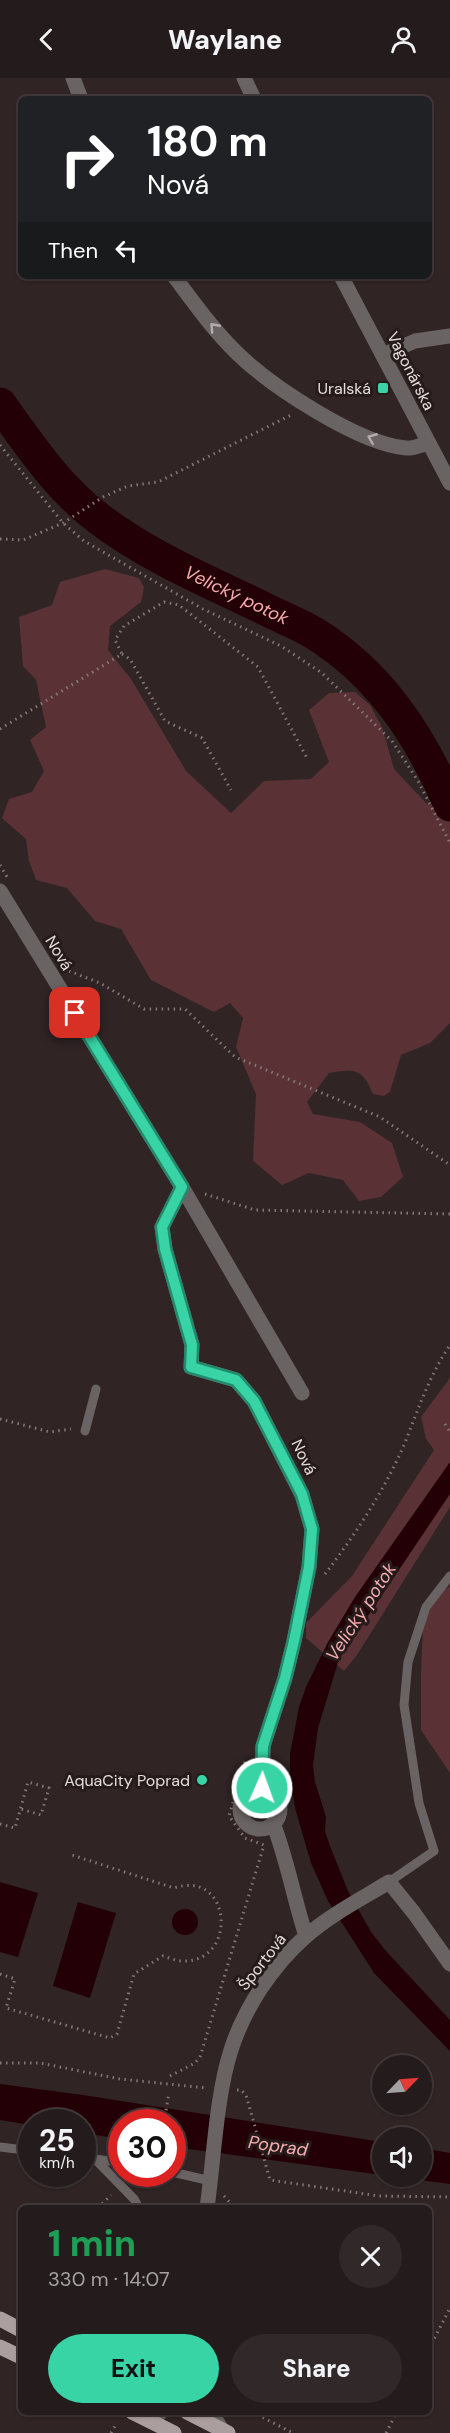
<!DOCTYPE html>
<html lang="en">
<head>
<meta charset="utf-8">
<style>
	body { margin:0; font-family:"DM Sans",sans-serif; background:#302829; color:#f1f3f6; height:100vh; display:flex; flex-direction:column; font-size:22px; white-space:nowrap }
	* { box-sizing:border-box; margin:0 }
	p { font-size:20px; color:#a3a1a3 }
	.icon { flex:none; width:33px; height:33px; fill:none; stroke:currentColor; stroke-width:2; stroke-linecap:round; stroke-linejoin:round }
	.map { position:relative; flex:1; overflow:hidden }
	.details { position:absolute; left:18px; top:2127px; width:414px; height:210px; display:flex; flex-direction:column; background:#241b1c; border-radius:9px; box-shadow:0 2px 4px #0004,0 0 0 2px #41393b }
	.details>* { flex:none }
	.top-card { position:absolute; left:18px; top:18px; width:414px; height:183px; border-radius:9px; box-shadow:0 2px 4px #0004,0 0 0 2px #41393b; background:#202124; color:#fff; overflow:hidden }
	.needle { width:39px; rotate:65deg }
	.controls { position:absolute; left:372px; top:1977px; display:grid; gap:12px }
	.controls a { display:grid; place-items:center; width:60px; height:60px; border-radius:50%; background:#241b1c; box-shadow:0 2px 4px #0004,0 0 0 2px #41393b; font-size:30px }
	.speed { position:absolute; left:18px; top:2031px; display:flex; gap:12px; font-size:30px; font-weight:700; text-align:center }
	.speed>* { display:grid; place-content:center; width:78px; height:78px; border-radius:50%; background:#241b1c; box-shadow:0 2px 4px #0004,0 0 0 2px #41393b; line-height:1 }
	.speed small { font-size:15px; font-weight:400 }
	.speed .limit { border:9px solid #d22; background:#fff; color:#111 }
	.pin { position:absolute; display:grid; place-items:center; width:51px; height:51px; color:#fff; margin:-26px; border-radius:12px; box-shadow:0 3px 9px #0006 }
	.me { position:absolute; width:66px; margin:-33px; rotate:2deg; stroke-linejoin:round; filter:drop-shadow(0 0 4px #0008) }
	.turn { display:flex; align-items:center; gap:21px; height:126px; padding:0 30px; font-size:27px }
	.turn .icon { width:78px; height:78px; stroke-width:2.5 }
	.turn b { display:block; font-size:42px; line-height:51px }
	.then { display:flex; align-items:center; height:57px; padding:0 30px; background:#0003; gap:12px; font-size:22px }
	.round { display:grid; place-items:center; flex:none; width:63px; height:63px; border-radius:32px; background:#302829 }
	.overview { display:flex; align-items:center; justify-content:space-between; height:102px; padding:0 30px }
	h1 { font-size:36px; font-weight:800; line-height:45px; color:#1e9e55 }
	.cta { display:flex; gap:12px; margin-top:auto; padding:12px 30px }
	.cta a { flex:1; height:69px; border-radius:36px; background:#38d4a6; color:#111; font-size:24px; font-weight:800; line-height:69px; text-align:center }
	.cta a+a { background:#302829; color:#f1f3f6 }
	header { display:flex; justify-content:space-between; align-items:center; height:78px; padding:0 30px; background:#241b1c; font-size:27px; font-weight:800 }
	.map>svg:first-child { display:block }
</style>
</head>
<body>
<header><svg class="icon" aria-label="back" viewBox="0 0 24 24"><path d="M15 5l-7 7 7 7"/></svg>Waylane<svg class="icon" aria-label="person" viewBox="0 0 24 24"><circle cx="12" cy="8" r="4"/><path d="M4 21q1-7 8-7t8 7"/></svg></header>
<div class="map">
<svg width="450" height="2355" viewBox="0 0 450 2355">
	<rect width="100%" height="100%" fill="#302425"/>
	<path fill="#5a3236" d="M 105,491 L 139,500 L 144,509 L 141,524 L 110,548 L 108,572 L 131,601 L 186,693 L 231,735 L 264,703 L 311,701 L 329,684 L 309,632 L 329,615 L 355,614 L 370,627 L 382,649 L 394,691 L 427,726 L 450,728 L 450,945 L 430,965 L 401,977 L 390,1014 L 384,1018 L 373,1016 C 362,990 355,991 329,995 L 307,1024 L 313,1036 L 360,1044 L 392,1065 L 403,1099 L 381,1119 L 359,1123 L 343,1102 L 309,1095 L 282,1107 L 253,1083 L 256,1016 L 236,969 L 243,940 L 230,925 L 214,934 L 151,902 L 121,851 L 95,843 L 67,810 L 36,802 L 29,783 L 26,761 L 2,740 L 9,721 L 32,714 L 44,693 L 30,662 L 46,649 L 36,602 L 23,588 L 19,539 L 52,527 L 60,504 Z
		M 450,1300 L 450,1429 L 357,1577 L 344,1593 L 306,1560 L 306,1545 L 352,1498 L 434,1372 L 426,1361 L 421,1339 Z
		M 450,1508 L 450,1695 L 421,1652 L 421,1595 L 423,1550 L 435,1518 Z"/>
	<path fill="#230005" d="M 450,1384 L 450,1416 L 339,1581 L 318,1650 L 313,1687 L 315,1704 L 326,1739 L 325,1753 L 330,1768 L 348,1813 L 371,1854 L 386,1873 L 450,1942 L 450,1973 L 374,1895 L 328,1823 L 311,1785 L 295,1730 L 290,1695 L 290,1676 L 299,1629 L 306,1609 L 328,1564 L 355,1519 Z
		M 0,1804 L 38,1815 L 18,1879 L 0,1874 Z
		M 78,1824 L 116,1835 L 90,1920 L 53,1908 Z
		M172 1844a13 13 0 1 1 26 0a13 13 0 1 1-26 0Z
		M 0,2006 L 83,2017 L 382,2064 L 382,2097 L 173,2069 L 172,2044 L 122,2044 L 121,2061 L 83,2055 L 82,2044 L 32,2044 L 31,2047 L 0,2042 Z
		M 422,2070 L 450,2075 L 450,2106 L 396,2099 L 422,2098 Z"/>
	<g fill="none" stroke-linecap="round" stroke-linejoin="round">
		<path stroke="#230005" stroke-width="33" id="s1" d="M 0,326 C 29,366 58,410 98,440 C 149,479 208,503 265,531 C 281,539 299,546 314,555 C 380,596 420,657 450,727"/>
		<path stroke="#84797a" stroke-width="3" stroke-dasharray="1.5 4.5" stroke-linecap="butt" d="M 0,367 L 63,445 L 84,463 L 203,531 L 281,568 L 322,595 L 392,663 L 418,703 L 450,765
			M 0,461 L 23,462 L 63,445 L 103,419 L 128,408 L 158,404 L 291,337
			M 122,576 L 130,581 L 165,643 L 202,660 L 231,712
			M 0,651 L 122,576 L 115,562 L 124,548 L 164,524 L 179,527 L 258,589 L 307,680
			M 0,787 L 7,799
			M 69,893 L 100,905 L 144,931 L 185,931 L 235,979 L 380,1039 L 450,1087
			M 205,1116 L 255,1132 L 450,1136
			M 0,1341 L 50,1354 L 71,1351
			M 445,1346 L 450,1354
			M 325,1496 C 355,1457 384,1413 404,1367 C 418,1332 429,1298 450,1267
			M 0,1746 L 15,1750 L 28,1704 L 49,1710 L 41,1737 L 21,1731
			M 0,1896 L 15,1901 L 6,1930 L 110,1960 L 117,1956 L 134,1896 L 163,1878 C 170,1880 178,1884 186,1883 C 238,1881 231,1791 174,1810 L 72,1777
			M 0,1985 L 40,1985 L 120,2001 L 206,2010
			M 170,1998 L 195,1985 L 200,1979 L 264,1767 L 245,1760 L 229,1738 L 245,1683
			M 237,2012 L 241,2012 L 246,2017 L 270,2102 L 379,2118 L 450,2119
			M 164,2044 L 169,2015
			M 224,2118 L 235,2130
			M 98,2130 L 111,2117
			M 429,2271 L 450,2230
			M 252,2334 L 293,2355
			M 111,2355 L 115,2348
			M 386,2355 L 397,2334"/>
		<path stroke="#6a6363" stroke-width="9" d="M 85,1353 L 96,1311
			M 389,1804 L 434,1773 L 419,1725 L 404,1627 L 408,1584 L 426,1529 L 450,1498
			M 0,2069 L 32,2073
			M 82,2079 L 122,2085
			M 94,2080 L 134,2121 L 139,2130
			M 172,2094 L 211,2103"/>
		<path stroke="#6a6363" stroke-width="15" d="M 73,0 L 81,21
			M 244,0 L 254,21
			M 174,198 C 194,225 214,253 238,276 C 272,309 359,366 406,370 C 413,371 421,367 428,365
			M 341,198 L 450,405
			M 383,277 L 415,263 L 450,258
			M 0,813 L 182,1109 L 302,1315
			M 182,1109 L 162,1149 L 165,1171 L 192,1267 L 191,1289 L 236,1302 L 254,1323 L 302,1417 L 312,1451 L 309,1489 L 294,1563 L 285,1600 L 263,1668 L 262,1711
			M240 1731a20 20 0 1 1 40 0a20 20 0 1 1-40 0Z
			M 273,1745 C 287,1781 294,1821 306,1858
			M 207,2130 C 214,2080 216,2019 231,1972 C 244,1931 272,1888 305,1859 C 330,1837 361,1821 389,1804 L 414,1835 L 450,1886
			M 211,2334 L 222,2352
			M 150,2343 L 161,2334"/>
		<path stroke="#ab9e9e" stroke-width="15" d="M 0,2241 L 21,2252
			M 0,2269 L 21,2279
			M 132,2334 L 174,2355
			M 187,2334 L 228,2355"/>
	</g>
	<defs><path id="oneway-chevron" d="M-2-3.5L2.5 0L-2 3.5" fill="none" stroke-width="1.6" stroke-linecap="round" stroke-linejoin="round" transform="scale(1.5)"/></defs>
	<g stroke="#b4acac">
		<use href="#oneway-chevron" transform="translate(214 249) rotate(-132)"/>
		<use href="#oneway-chevron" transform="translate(372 360) rotate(-158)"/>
	</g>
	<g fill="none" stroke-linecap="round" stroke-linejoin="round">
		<defs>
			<path id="route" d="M 75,935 L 182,1109 L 162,1149 L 165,1171 L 192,1267 L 191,1289 L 236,1302 L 254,1323 L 302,1416 L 312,1451 L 309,1489 L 294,1563 L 285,1600 L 263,1668 L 262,1710"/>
		</defs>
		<use href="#route" stroke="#248a6c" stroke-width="15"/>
		<use href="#route" stroke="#38d4a6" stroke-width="10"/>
	</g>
	<g fill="#38d4a6" stroke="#261b1b" stroke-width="2">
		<rect x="377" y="304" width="12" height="12" rx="3"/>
		<circle cx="202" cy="1702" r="6"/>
	</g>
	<g text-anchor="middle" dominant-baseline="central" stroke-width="6" stroke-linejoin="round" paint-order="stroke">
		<g font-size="16" fill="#e5dcdd" stroke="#261b1b">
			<text transform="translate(411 293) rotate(63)">Vagonárska</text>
			<text transform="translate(59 875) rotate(59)">Nová</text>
			<text transform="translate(304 1379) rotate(64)">Nová</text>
			<text transform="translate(262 1884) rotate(-52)">Športová</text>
		</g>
		<g font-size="16" fill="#e5dcdd" stroke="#261b1b" text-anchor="end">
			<text x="371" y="310">Uralská</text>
			<text x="190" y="1702">AquaCity Poprad</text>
		</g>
		<g font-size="18" font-style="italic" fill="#f8adb1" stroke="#261b1b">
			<text stroke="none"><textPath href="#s1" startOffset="310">Velický potok</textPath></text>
			<text transform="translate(361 1534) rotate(-57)">Velický potok</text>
			<text transform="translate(278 2068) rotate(8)">Poprad</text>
		</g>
	</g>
</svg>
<div class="controls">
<a><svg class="needle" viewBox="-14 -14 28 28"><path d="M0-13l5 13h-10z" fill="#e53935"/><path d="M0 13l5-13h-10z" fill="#a3a1a3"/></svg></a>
<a><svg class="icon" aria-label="sound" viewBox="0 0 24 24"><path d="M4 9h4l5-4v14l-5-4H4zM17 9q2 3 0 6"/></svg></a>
</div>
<div class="speed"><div>25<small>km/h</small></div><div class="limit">30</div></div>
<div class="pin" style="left:75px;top:935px;background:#d93025"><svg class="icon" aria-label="arrive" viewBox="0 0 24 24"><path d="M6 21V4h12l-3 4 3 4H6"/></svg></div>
<svg class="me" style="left:262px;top:1710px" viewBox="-20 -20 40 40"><circle r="17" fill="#38d4a6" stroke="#fff" stroke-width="3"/><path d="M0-11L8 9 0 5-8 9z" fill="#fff"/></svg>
<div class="top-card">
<div class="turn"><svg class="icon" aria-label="right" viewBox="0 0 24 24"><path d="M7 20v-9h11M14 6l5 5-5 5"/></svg><div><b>180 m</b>Nová</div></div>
<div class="then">Then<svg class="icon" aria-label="left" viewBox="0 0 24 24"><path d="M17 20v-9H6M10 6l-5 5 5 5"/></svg></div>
</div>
<section class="details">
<div class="overview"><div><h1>1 min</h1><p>330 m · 14:07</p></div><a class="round"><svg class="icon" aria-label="close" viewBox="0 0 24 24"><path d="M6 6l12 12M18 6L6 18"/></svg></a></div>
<div class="cta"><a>Exit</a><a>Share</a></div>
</section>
</div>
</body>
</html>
